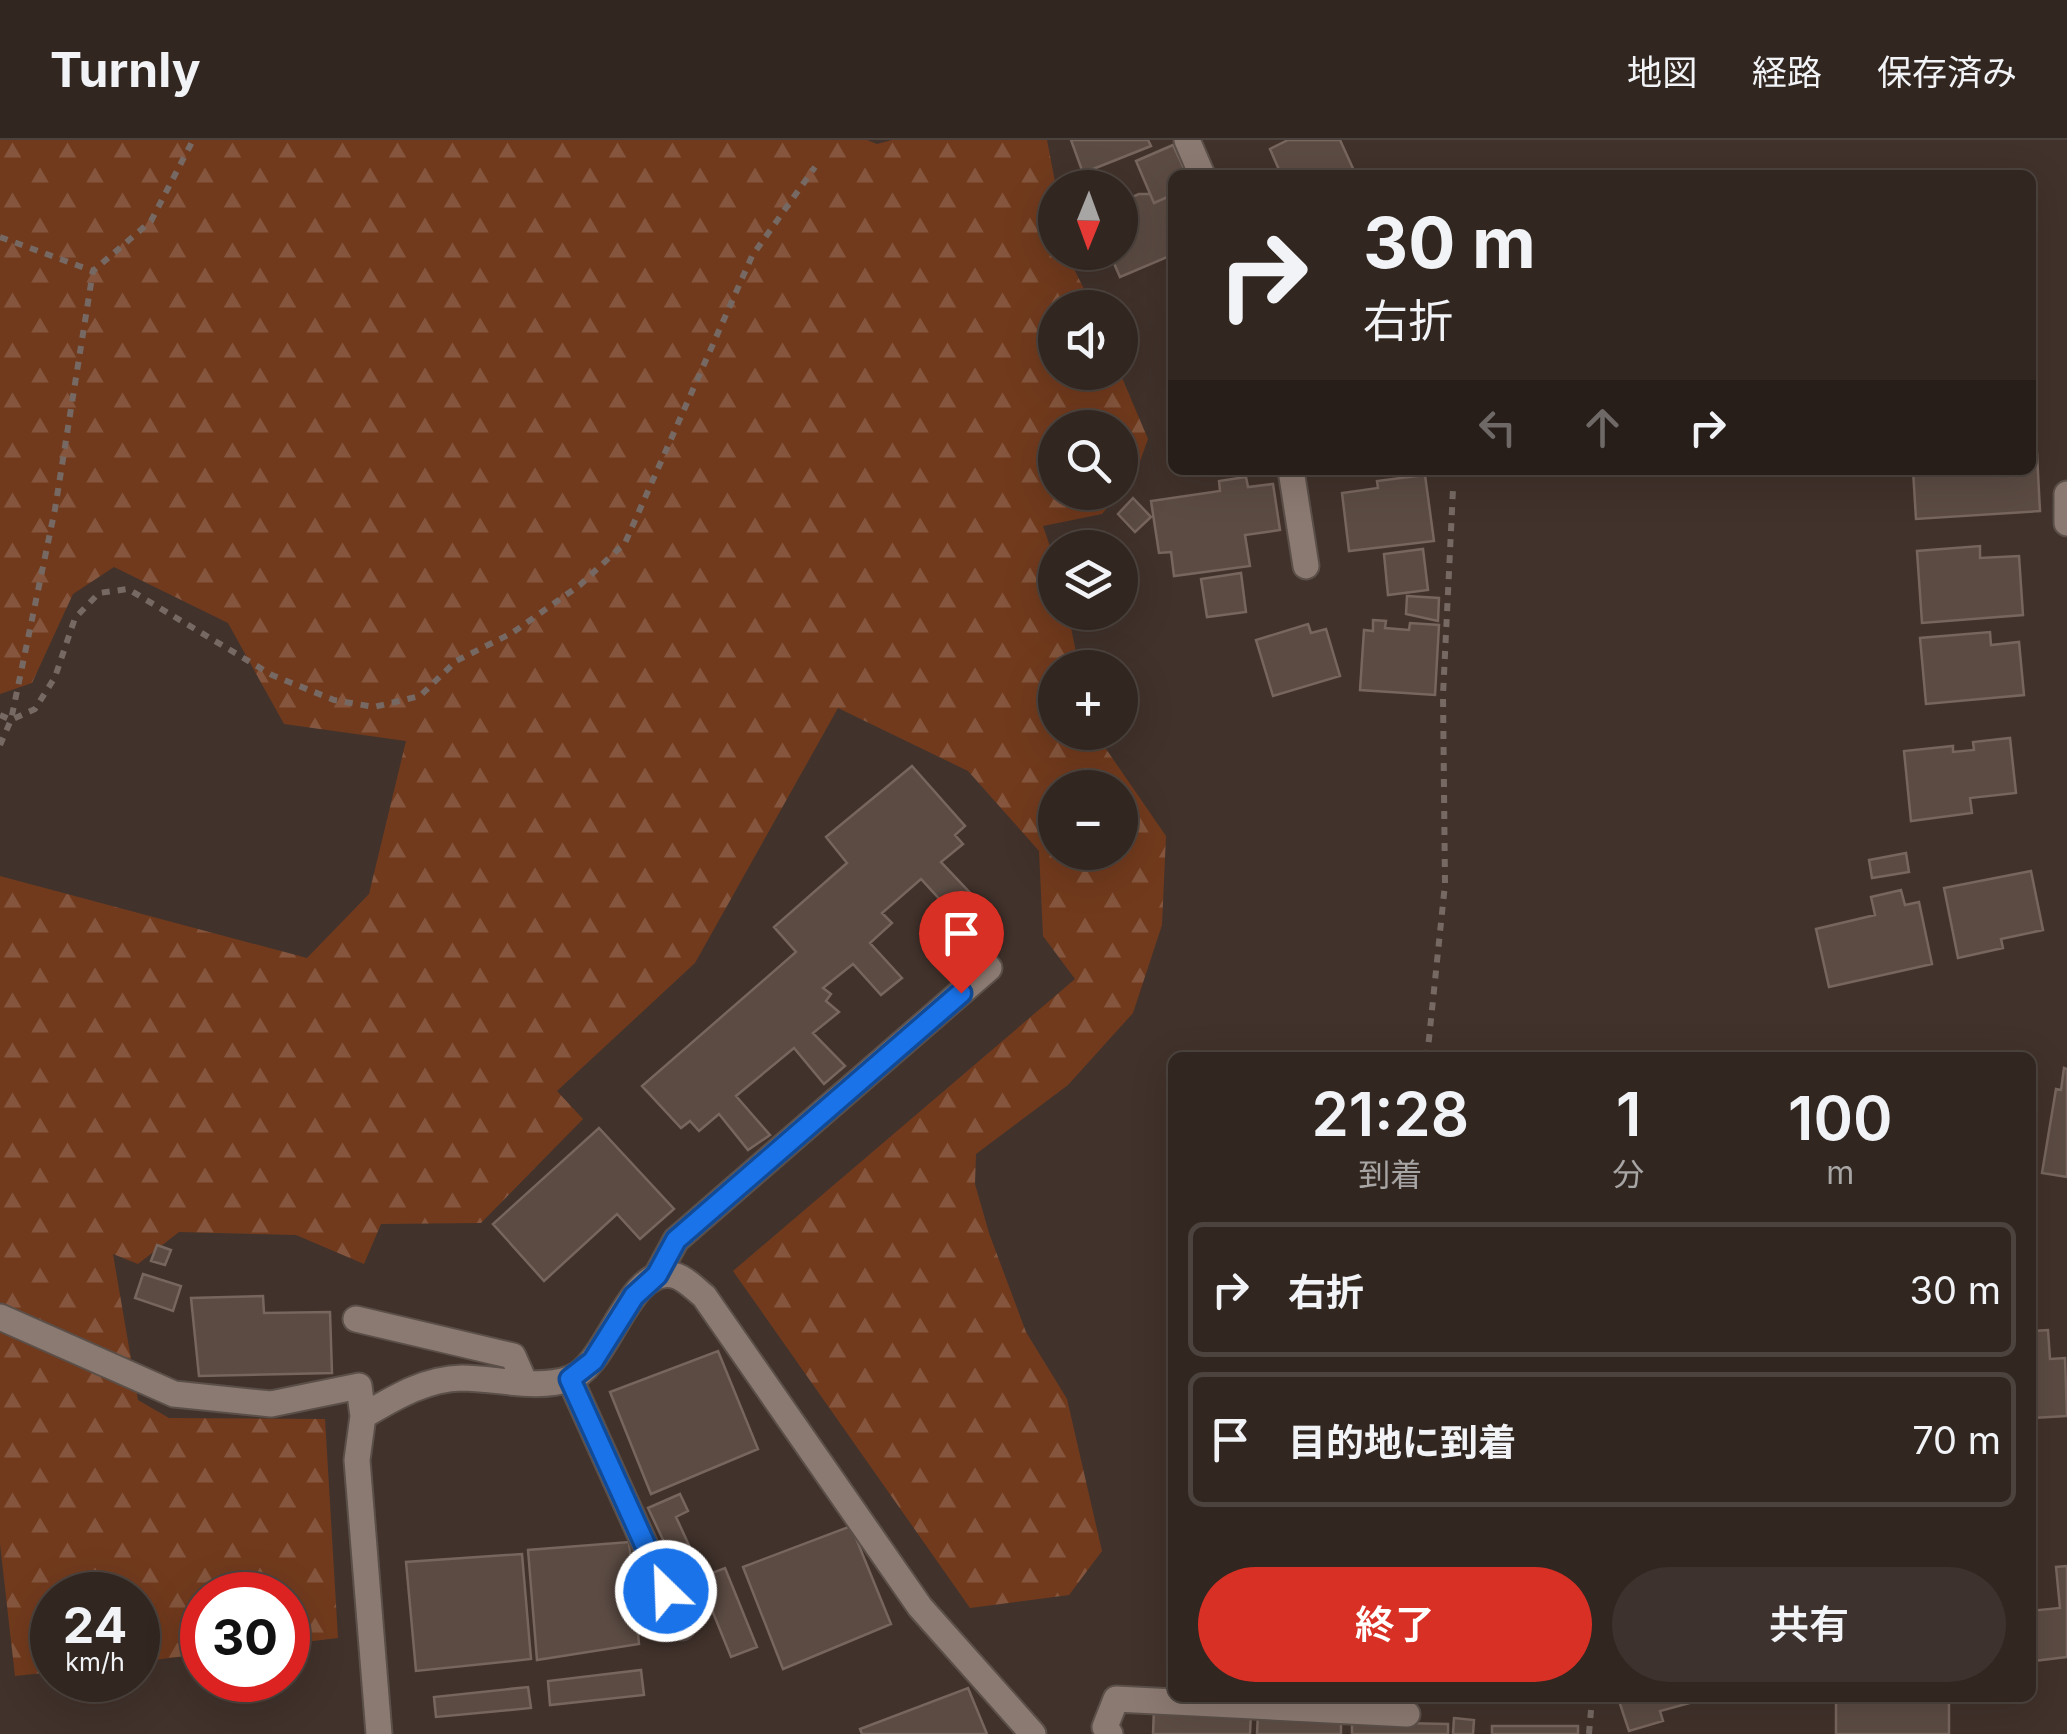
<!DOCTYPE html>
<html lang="ja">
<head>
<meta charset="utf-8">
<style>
	body { margin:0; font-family:Inter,"Noto Sans JP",sans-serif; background:#3d322d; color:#f1f3f6; height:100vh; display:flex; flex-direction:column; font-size:38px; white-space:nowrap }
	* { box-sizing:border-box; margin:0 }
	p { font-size:32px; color:#a8a5a5 }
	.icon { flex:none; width:55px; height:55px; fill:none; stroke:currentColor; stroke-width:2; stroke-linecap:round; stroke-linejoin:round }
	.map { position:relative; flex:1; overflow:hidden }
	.sheet { position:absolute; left:1168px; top:912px; width:868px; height:650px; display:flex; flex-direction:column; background:#312620; border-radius:15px; box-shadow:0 10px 40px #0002,0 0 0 2px #4c433e }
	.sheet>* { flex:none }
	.hud { position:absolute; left:1168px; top:30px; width:868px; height:305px; border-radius:15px; box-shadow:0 10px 40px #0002,0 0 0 2px #4c433e; background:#312620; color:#f1f3f6; overflow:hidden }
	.needle { width:65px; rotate:181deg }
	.fabs { position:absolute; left:1038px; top:30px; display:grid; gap:20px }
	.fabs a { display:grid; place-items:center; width:100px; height:100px; border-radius:50%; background:#312620; box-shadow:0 10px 40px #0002,0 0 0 2px #4c433e; font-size:50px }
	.speed { position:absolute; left:30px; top:1432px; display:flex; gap:20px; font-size:50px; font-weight:700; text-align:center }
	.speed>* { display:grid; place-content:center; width:130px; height:130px; border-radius:50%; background:#312620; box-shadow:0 10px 40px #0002,0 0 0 2px #4c433e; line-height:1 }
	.speed small { font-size:25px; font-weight:400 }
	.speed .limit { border:15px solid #d22; background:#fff; color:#111 }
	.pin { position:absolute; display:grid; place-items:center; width:85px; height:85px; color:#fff; margin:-102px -42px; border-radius:50% 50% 50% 0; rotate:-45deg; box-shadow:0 0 10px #0007 }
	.pin .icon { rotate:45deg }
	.me { position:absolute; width:110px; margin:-55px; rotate:336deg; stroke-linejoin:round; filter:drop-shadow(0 0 8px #0008) }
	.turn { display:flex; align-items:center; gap:35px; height:210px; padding:0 30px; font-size:45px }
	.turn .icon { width:130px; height:130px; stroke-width:2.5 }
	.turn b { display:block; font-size:70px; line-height:85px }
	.lanes { display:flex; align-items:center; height:95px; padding:0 30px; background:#0003; justify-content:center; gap:50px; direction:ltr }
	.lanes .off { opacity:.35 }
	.eta { display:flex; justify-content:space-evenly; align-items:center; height:170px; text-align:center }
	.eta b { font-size:60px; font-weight:600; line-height:70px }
	.action { display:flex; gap:20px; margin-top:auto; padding:20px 30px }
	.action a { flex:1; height:115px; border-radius:60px; background:#d93025; color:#fff; font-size:40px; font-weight:600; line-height:115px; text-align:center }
	.action a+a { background:#3d322d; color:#f1f3f6 }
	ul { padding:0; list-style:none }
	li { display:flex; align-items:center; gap:30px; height:135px; margin:0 20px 15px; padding:0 10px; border:5px solid #4c433e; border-radius:15px }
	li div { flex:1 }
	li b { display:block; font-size:38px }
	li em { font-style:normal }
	header { display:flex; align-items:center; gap:60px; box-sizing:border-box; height:140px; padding:0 50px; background:#312620; border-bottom:2px solid #4c433e }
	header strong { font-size:48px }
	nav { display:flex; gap:55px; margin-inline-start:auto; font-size:35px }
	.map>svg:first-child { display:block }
</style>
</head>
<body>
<header>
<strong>Turnly</strong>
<nav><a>地図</a><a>経路</a><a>保存済み</a></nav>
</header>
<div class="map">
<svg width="2067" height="1594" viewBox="0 0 2067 1594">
	<defs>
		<pattern id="forest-firs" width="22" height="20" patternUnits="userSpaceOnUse" patternTransform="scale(2.5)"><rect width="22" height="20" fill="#713a1d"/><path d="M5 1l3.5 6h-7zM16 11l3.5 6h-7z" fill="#85563d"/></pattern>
	</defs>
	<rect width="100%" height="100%" fill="#41322b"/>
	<path fill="url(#forest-firs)" fill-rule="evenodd" d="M 0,0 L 867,0 L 877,4 L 892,0 L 1047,0 L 1056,47 L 1055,112 L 1066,113 L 1093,167 L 1055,168 L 1055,232 L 1120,233 L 1148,299 L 1135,335 L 1102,374 L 1043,386 L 1055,421 L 1055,472 L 1068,473 L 1079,527 L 1055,528 L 1055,592 L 1095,593 L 1166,696 L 1162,785 L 1133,873 L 1068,945 L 976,1014 L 975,1044 L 989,1093 L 1026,1192 L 1067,1259 L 1102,1411 L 1069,1455 L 970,1468 L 733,1131 L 1075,839 L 1043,796 L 1039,711 L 968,631 L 838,568 L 695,823 L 557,951 L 583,979 L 481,1083 L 381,1084 L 364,1124 L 296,1095 L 179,1092 L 138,1124 L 113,1114 L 138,1260 L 169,1278 L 325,1279 L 338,1498 L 288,1504 L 288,1455 L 202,1455 L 202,1514 L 138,1522 L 138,1455 L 52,1455 L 52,1532 L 15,1536 L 0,1404 L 0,736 L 307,818 L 369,754 L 406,601 L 284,584 L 228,483 L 114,427 L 73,454 L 32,543 L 0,554 ZM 1055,288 L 1120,288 L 1120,352 L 1055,352 ZM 1055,648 L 1120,648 L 1120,712 L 1055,712 Z"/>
	<path fill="#5b4b43" stroke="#77665e" stroke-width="2.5" d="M 1071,0 L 1148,0 L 1151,6 L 1083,33 Z
		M 1288,0 L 1340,0 L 1356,35 L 1274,35 L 1280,32 L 1270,9 Z
		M 1173,5 L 1187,35 L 1172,35 L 1172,55 L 1154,63 L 1136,21 Z
		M 1139,54 L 1150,54 L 1154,63 L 1172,55 L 1172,115 L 1120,137 L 1109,112 L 1120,112 L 1120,62 Z
		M 2037,314 L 2040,371 L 1916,379 L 1913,330 L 2030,330 L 2030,315 Z
		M 1425,335 L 1434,401 L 1349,411 L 1342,353 L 1378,348 L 1377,341 Z
		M 1246,337 L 1248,347 L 1273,344 L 1280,390 L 1245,395 L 1250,426 L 1174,436 L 1171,412 L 1159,413 L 1151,361 L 1220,351 L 1219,341 Z
		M 1133,358 L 1151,377 L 1135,392 L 1118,374 Z
		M 1980,406 L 1980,418 L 2019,416 L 2023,475 L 1922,483 L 1917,411 Z
		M 1423,409 L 1428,450 L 1388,455 L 1384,414 Z
		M 1241,433 L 1246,472 L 1207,477 L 1201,439 Z
		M 1407,456 L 1439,458 L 1438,481 L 1406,474 Z
		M 1373,480 L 1386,481 L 1385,488 L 1409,490 L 1410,483 L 1439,485 L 1435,555 L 1360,550 L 1364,490 L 1373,491 Z
		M 1308,484 L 1311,493 L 1326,489 L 1340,536 L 1273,556 L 1256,500 Z
		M 1990,492 L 1991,505 L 2019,502 L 2024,555 L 1926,564 L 1920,498 Z
		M 2010,598 L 2016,653 L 1970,658 L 1972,673 L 1911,681 L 1904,611 L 1953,606 L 1953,612 L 1974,610 L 1973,602 Z
		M 912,626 L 965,686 L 955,695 L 963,704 L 941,722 L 974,757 L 954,775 L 921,739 L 882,773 L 892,783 L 870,803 L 902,838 L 881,855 L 853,824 L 823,848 L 831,854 L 826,861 L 839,872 L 813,893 L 845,926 L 824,944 L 794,908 L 736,956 L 770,995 L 748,1010 L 719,974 L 699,991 L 690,981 L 681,988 L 642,946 L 796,812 L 774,787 L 847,723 L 826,697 Z
		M 1906,713 L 1909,732 L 1872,738 L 1869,720 Z
		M 2031,731 L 2043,790 L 2001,799 L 2003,808 L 1958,818 L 1944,748 Z
		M 1901,750 L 1905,765 L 1919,762 L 1932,824 L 1829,847 L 1816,789 L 1875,775 L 1871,757 Z
		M 2064,928 L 2067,929 L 2067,1037 L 2042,1033 L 2056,949 L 2061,950 Z
		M 599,988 L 674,1069 L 640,1099 L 617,1074 L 544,1141 L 493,1084 Z
		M 157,1105 L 171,1110 L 165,1125 L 151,1121 Z
		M 143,1134 L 181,1146 L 173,1171 L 135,1158 Z
		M 263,1156 L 264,1173 L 330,1172 L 332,1233 L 199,1236 L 191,1158 Z
		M 2048,1190 L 2050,1219 L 2065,1218 L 2067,1276 L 2030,1278 L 2030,1191 Z
		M 718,1211 L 758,1309 L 651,1354 L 610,1252 Z
		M 680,1354 L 688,1371 L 676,1377 L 693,1414 L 674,1423 L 648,1368 Z
		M 851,1386 L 891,1484 L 783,1529 L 743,1427 Z
		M 629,1402 L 639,1504 L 537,1520 L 528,1410 Z
		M 522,1414 L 531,1519 L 416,1531 L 406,1422 Z
		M 2067,1426 L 2067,1517 L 2033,1521 L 2030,1471 L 2060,1468 L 2056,1427 Z
		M 725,1428 L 757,1507 L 731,1517 L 699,1438 Z
		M 641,1530 L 644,1555 L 550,1565 L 548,1541 Z
		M 528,1547 L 531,1568 L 436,1577 L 434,1557 Z
		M 968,1548 L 987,1594 L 862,1594 L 860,1589 Z
		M 1618,1558 L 1708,1558 L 1660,1571 L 1663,1581 L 1629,1591 Z
		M 1836,1558 L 1949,1558 L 1949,1594 L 1836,1594 Z
		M 1154,1569 L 1251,1572 L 1250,1594 L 1153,1594 Z
		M 1258,1573 L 1341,1574 L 1341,1594 L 1257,1594 Z
		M 1454,1578 L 1474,1580 L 1473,1594 L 1453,1594 Z
		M 1352,1582 L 1448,1584 L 1448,1594 L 1352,1594 Z
		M 1492,1586 L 1578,1586 L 1578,1594 L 1492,1594 Z"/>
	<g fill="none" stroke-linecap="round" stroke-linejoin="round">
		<defs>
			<path id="minor" d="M 1187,0 L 1202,35
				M 1291,330 L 1306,426
				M 2067,354 L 2067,383
				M 657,1135 L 676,1100 L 989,828
				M 0,1177 L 174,1254 L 271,1264 L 359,1246 L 363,1276 L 357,1320 L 379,1594
				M 356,1179 L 513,1216 L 524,1241
				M 570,1239 L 682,1487
				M 363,1276 C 394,1258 424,1239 462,1238 C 494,1238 538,1250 569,1239 C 609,1226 627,1127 672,1135 C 683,1136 695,1149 704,1156 L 920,1467 L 1033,1594
				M 1110,1594 L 1105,1587 L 1116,1559 L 1407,1574"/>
		</defs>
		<use href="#minor" stroke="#5b4f49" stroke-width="29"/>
		<path stroke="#766963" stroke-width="6" stroke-dasharray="8 8" stroke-linecap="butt" d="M 0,97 L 93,131
			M 0,575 L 11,580 L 35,569 L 55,537 L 75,478 L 99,453 L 128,449 L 272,535 L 334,560 L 374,567 L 420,556 L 456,521 L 512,493 L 580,445 L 625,403 L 752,116 L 815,27
			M 0,605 L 11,580 L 55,369 L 93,131 L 151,81 L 193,0
			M 1427,918 L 1445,744 L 1443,555 L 1453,349
			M 1589,1594 L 1592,1558"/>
		<use href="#minor" stroke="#8b7a71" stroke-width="25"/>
	</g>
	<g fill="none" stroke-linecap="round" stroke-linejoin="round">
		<defs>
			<path id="route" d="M 666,1451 L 570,1239 L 593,1221 L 634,1156 L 657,1135 L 676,1100 L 961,853"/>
		</defs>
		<use href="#route" stroke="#114b97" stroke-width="25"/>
		<use href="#route" stroke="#1a73e8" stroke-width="18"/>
	</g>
</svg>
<div class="fabs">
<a><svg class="needle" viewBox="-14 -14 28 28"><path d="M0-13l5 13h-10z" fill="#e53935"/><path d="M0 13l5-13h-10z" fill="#a8a5a5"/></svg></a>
<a><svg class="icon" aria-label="sound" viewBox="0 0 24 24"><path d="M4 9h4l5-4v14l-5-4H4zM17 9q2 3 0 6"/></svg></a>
<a><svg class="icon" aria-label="search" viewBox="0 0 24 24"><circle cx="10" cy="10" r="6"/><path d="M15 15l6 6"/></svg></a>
<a><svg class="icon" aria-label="layers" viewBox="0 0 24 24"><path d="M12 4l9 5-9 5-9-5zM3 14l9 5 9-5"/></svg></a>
<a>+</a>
<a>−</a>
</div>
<div class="speed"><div>24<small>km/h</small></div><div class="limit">30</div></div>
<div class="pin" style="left:961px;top:853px;background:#d93025"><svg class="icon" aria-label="arrive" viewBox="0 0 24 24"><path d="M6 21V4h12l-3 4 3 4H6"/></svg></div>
<svg class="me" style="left:666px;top:1451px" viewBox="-20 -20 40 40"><circle r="17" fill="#1a73e8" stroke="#fff" stroke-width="3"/><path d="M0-11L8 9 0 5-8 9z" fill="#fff"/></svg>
<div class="hud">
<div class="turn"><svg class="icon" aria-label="right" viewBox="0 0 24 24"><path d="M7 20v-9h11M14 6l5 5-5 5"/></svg><div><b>30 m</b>右折</div></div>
<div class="lanes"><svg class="icon off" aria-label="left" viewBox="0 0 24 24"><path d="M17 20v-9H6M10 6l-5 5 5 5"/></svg><svg class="icon off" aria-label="ahead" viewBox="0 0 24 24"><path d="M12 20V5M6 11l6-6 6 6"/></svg><svg class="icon" aria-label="right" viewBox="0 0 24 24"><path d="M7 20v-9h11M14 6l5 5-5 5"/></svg></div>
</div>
<section class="sheet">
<div class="eta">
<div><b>21:28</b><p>到着</p></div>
<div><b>1</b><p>分</p></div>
<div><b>100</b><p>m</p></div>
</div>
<ul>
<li><svg class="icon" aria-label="right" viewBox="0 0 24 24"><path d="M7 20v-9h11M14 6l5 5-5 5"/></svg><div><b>右折</b></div><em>30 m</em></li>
<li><svg class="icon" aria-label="arrive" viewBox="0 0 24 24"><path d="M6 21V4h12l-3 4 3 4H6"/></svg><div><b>目的地に到着</b></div><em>70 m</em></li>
</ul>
<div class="action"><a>終了</a><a>共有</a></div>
</section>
</div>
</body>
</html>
